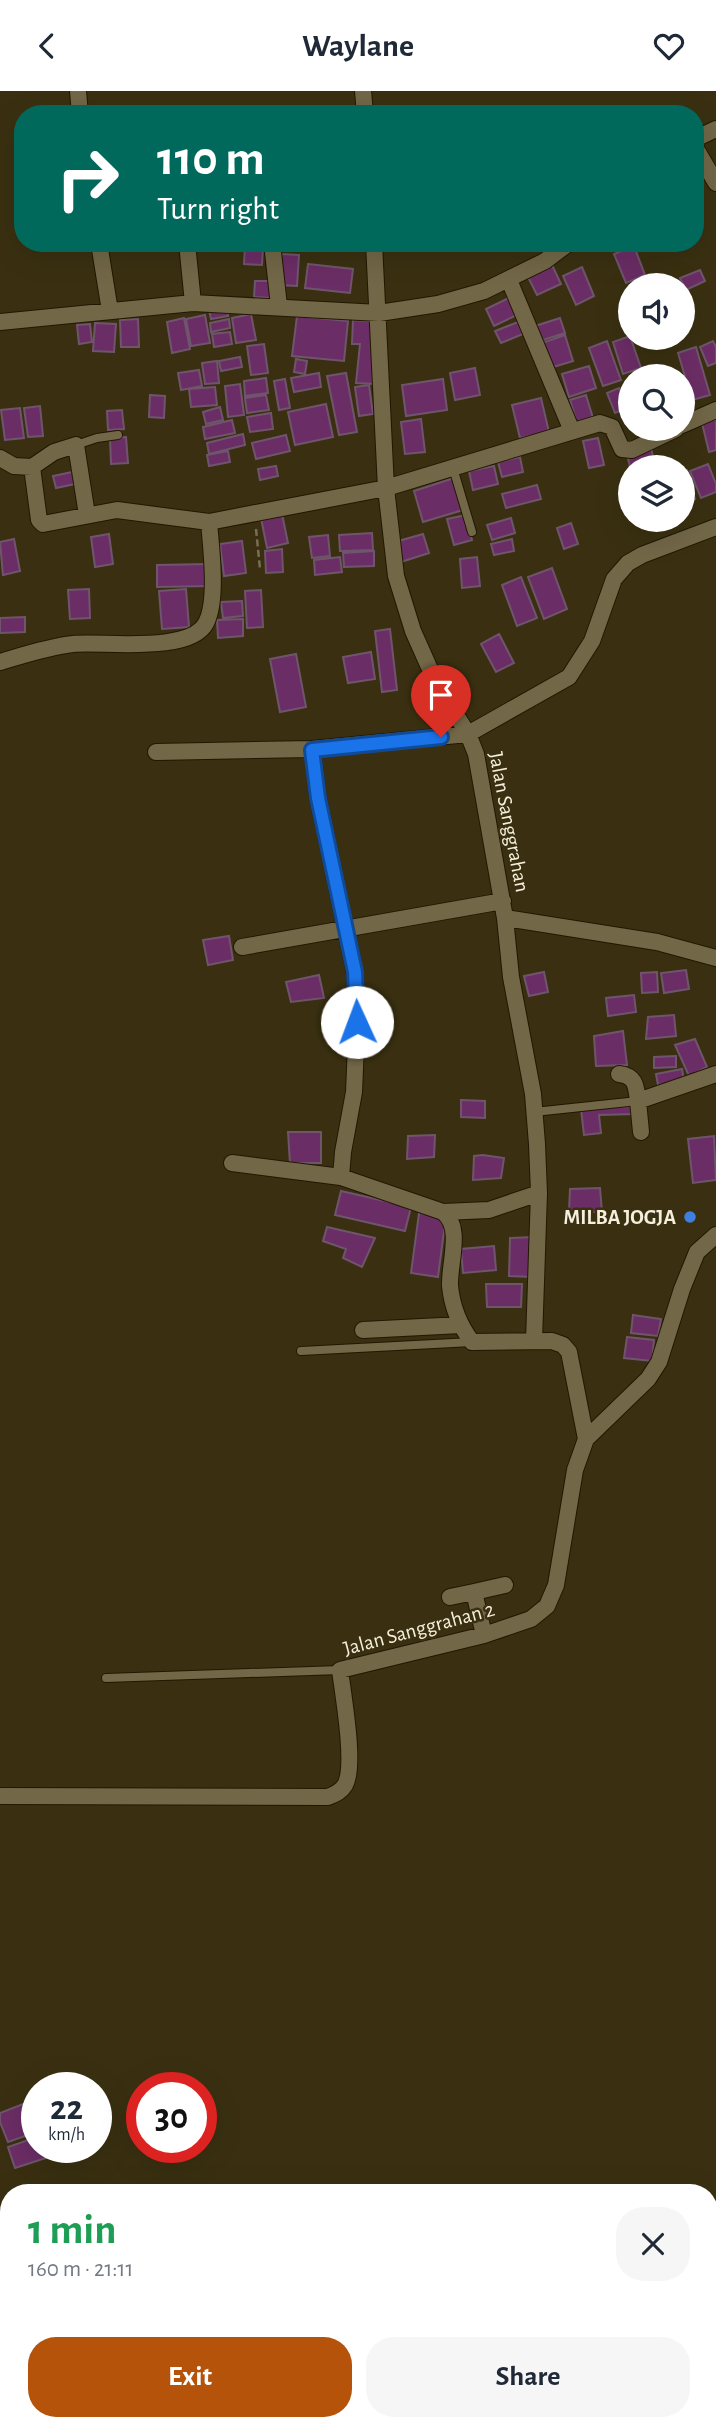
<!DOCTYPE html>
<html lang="en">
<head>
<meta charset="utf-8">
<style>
	body { margin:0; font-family:"Alegreya Sans",sans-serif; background:#f6f6f7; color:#1f2937; height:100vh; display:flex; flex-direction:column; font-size:26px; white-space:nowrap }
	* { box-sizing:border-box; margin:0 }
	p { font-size:23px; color:#747a83 }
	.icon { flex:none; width:38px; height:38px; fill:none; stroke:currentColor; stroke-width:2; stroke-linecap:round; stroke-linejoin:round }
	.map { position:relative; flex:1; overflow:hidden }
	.panel { position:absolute; left:0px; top:2093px; width:718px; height:247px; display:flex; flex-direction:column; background:#fff; border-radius:28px 28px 0 0; box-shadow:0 7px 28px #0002 }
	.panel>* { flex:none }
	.banner { position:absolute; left:14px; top:14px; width:690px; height:147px; border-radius:28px; box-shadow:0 7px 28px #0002; background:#00695c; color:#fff; overflow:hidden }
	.controls { position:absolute; left:618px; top:182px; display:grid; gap:14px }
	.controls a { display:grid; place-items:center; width:77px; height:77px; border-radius:50%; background:#fff; box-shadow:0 7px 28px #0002; font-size:35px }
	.speed { position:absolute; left:21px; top:1981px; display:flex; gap:14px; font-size:35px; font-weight:700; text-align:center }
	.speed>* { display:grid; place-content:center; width:91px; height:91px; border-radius:50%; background:#fff; box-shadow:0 7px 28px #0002; line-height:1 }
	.speed small { font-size:18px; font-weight:400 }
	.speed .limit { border:10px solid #d22; background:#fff; color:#111 }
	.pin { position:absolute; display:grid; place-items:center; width:60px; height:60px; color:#fff; margin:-72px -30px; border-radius:50% 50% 50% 0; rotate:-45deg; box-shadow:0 0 7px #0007 }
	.pin .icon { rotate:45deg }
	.me { position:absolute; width:77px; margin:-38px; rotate:358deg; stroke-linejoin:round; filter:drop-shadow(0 0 5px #0008) }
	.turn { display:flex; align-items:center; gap:24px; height:147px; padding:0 28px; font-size:32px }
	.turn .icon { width:91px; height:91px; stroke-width:2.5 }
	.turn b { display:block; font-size:49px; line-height:60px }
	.round { display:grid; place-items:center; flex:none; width:74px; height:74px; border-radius:28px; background:#f6f6f7 }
	.summary { display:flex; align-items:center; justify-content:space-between; height:119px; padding:0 28px }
	h1 { font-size:42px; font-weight:700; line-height:52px; color:#1e9e55 }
	.cta { display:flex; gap:14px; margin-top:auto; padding:14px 28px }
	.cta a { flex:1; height:80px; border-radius:28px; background:#b45309; color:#fff; font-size:28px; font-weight:700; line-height:80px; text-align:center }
	.cta a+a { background:#f6f6f7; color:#1f2937 }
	header { display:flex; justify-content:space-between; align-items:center; height:91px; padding:0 28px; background:#fff; font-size:32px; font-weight:700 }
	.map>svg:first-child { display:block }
</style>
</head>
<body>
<header><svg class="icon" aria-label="back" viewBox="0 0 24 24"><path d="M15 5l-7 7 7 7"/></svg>Waylane<svg class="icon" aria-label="heart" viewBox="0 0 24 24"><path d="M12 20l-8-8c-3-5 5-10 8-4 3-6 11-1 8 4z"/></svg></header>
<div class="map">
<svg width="716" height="2339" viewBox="0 0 716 2339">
	<rect width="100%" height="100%" fill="#3a3011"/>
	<path fill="#6b2d65" stroke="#6f556c" stroke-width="2" d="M 245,155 L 263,155 L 262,174 L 244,173 Z
		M 634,155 L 645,184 L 626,192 L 614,163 Z
		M 281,163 L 299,164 L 297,195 L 279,194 Z
		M 308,173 L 353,178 L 350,202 L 305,197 Z
		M 552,174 L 561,193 L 537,204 L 528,186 Z
		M 582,176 L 594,205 L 576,214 L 563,185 Z
		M 700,179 L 705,190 L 686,199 L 680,187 Z
		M 255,190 L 272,190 L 271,207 L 254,206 Z
		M 515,204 L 523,221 L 494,235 L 486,218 Z
		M 227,217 L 228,225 L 211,228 L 209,219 Z
		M 251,223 L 256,249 L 236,252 L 232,227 Z
		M 205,224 L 210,252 L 191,255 L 186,228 Z
		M 297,225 L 348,230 L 344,270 L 292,265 Z
		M 184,227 L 190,258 L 172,262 L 167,231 Z
		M 560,227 L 565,242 L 540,250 L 535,235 Z
		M 138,228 L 139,256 L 121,256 L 120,229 Z
		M 229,228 L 230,237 L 211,241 L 210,232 Z
		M 353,229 L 377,231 L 375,293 L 356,292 L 360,253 L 352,253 Z
		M 518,231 L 523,243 L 501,252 L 495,240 Z
		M 95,232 L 116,233 L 114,261 L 93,260 Z
		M 90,233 L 92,251 L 79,253 L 77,234 Z
		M 230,241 L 232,253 L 214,256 L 212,243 Z
		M 565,244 L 573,270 L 550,277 L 542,252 Z
		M 630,245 L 641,277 L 623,283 L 613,251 Z
		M 607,250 L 621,289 L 603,295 L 589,257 Z
		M 713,250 L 716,256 L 716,272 L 708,275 L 700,256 Z
		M 264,253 L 268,282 L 251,284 L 247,255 Z
		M 696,256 L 710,304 L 692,309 L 678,262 Z
		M 240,266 L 242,276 L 221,280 L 219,270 Z
		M 296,268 L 307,270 L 305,283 L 294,281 Z
		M 217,270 L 219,292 L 205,293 L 202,272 Z
		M 589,275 L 596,297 L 569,306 L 562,283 Z
		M 475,277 L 480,304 L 455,309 L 450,282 Z
		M 199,279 L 202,295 L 181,299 L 178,282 Z
		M 319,282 L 321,296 L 294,301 L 291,287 Z
		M 346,282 L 357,341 L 339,344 L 327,285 Z
		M 266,287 L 268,302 L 245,305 L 244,290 Z
		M 285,288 L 290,317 L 279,319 L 274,290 Z
		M 443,288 L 447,319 L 406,325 L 402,294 Z
		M 240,293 L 244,324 L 228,326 L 225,295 Z
		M 369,294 L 373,323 L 359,325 L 355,296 Z
		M 215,296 L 217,314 L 191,316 L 189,298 Z
		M 619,297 L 627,317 L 615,322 L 607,302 Z
		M 150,304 L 165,305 L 164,327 L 149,326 Z
		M 266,304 L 269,319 L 247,322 L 245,307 Z
		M 586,304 L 593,327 L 577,332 L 570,309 Z
		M 541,307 L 549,341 L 520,347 L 512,314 Z
		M 326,313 L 333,346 L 295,354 L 288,321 Z
		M 40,315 L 43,345 L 28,346 L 24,317 Z
		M 220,316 L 223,329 L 206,333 L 203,321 Z
		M 20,317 L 24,347 L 5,349 L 1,319 Z
		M 122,319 L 124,338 L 108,339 L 107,320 Z
		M 271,322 L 273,338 L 250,341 L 247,326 Z
		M 421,328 L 425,361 L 405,363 L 401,331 Z
		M 716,328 L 716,359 L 709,361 L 702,332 Z
		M 232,329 L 235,342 L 205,348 L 203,336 Z
		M 243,343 L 245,354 L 209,363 L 207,352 Z
		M 286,344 L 290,360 L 256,368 L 252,352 Z
		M 126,346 L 128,372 L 111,373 L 110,347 Z
		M 598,347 L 604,374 L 589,377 L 583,350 Z
		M 651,357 L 655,374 L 630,376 L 627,363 Z
		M 228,360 L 230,371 L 209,375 L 207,364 Z
		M 520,366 L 523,381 L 502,386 L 498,371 Z
		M 708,373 L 716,393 L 716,401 L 701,407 L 690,380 Z
		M 276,375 L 278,385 L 260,389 L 258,378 Z
		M 494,375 L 498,393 L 473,399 L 469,380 Z
		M 687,379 L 695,408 L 682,412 L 682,381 Z
		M 77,380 L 80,392 L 56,397 L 53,385 Z
		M 454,387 L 463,419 L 423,431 L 414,400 Z
		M 537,394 L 541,408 L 506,417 L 502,403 Z
		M 282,423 L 288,452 L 267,457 L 261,427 Z
		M 466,424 L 472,449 L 454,454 L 447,428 Z
		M 511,427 L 515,442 L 492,449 L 487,434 Z
		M 571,432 L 578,453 L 564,458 L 557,437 Z
		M 372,442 L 373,459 L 340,460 L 339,444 Z
		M 109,443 L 113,473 L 95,476 L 91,446 Z
		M 423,443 L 429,462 L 401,471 L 395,451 Z
		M 328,444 L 330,465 L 312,467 L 309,446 Z
		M 14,448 L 20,480 L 3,484 L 0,451 Z
		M 512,448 L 514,460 L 494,464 L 491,453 Z
		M 242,450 L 246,482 L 224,485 L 220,453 Z
		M 282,458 L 283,481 L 266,482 L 265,460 Z
		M 374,460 L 374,475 L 344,476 L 343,462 Z
		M 340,466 L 342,481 L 315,484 L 314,469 Z
		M 477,466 L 480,495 L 462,497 L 460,468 Z
		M 209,473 L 210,495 L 157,496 L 157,474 Z
		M 552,477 L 567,518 L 544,528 L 528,486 Z
		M 521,486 L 537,527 L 517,535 L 502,494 Z
		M 89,498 L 90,527 L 70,528 L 68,499 Z
		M 186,498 L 189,536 L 162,538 L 159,500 Z
		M 261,499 L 263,536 L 247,537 L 245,500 Z
		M 242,510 L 243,525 L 223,527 L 221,511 Z
		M 25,526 L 25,541 L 0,542 L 0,527 Z
		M 243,528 L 243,545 L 218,547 L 217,529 Z
		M 390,538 L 397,599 L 382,601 L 375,540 Z
		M 499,543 L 514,572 L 496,581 L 481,553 Z
		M 371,561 L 375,588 L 348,592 L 343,566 Z
		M 296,563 L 306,616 L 280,621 L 270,568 Z
		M 229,845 L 233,869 L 208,874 L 203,849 Z
		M 686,879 L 689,898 L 664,902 L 661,882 Z
		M 544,881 L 548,901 L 529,905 L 524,885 Z
		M 657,881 L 658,901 L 642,902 L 641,882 Z
		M 319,884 L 324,907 L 291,911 L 286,891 Z
		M 634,904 L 636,921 L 608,925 L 606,907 Z
		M 674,924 L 676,945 L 646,948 L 648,926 Z
		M 623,940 L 627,974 L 596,975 L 594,945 Z
		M 695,948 L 707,976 L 689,985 L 675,954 Z
		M 676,965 L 676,976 L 654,977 L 654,966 Z
		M 682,978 L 684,990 L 658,994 L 656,983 Z
		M 461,1009 L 485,1010 L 485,1027 L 461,1026 Z
		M 634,1015 L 635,1023 L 599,1024 L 601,1042 L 584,1044 L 581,1018 Z
		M 288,1041 L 321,1041 L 321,1072 L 290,1072 Z
		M 435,1044 L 434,1066 L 407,1068 L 408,1045 Z
		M 714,1045 L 716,1089 L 693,1092 L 688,1048 Z
		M 483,1064 L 504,1067 L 501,1087 L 473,1089 L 474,1065 Z
		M 600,1097 L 602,1121 L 569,1121 L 570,1098 Z
		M 341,1100 L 411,1116 L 405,1140 L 335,1124 Z
		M 419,1122 L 446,1125 L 438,1186 L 411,1182 Z
		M 327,1136 L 375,1147 L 362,1176 L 343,1167 L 346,1158 L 323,1150 Z
		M 535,1146 L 533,1186 L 509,1185 L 510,1147 Z
		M 494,1155 L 496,1179 L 463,1182 L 461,1158 Z
		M 486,1193 L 522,1193 L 521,1216 L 487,1216 Z
		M 633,1224 L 661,1228 L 658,1245 L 631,1242 Z
		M 627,1246 L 654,1249 L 652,1270 L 624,1267 Z
		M 23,2013 L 25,2019 L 37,2015 L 37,2031 L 31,2034 L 34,2042 L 8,2051 L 0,2031 L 0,2022 Z
		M 37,2046 L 37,2056 L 59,2056 L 61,2062 L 15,2077 L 8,2056 Z
		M 716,2245 L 716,2332 L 679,2335 L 679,2331 L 709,2331 L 709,2246 Z
		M 498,2331 L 522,2331 L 522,2339 L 498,2339 Z
		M 524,2331 L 544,2331 L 544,2339 L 524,2339 Z
		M 547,2331 L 564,2331 L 566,2339 L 548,2339 Z
		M 567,2331 L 587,2331 L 588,2339 L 568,2339 Z
		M 594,2331 L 613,2331 L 613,2337 L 595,2339 Z
		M 654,2331 L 675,2331 L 676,2337 L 654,2339 Z"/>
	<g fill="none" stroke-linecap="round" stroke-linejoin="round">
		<defs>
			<path id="lane" d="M 76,354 L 97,347 L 118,344
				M 453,377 L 472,441
				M 534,1021 L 638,1010
				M 301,1260 L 472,1251
				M 106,1587 L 340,1579"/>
			<path id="street" d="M 78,0 L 80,23
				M 363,0 L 365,23
				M 695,48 L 716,38
				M 695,56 L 716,92
				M 99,152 L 110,220
				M 187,152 L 193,212
				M 272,152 L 279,215
				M 374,152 L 386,397 L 396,485 L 413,540 L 437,594 L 468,643 L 476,663 L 505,827 L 657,851 L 716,867
				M 509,189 L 572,340
				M 0,231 L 193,212 L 379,222 L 438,213 L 484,200 L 545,170 L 569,152
				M 682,334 L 716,319
				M 0,367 L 14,375 L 32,376 L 54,361 L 76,354 L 87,424
				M 32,376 L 39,429 L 43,433 L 117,419 L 209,431
				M 0,571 C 24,564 47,556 73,553 C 103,550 190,563 206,532 C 218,509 211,457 209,431 L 386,397 L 600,332 L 612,336 L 622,358 L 632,359 L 676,338
				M 156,661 L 312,658
				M 505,827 L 511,886 L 533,1003 L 537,1053 L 539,1102 L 534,1250
				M 242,856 L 503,810
				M 619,983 C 636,985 636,995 638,1010
				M 641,1041 L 638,1010 L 716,983
				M 232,1072 L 341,1086
				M 443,1121 L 489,1119 L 539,1102
				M 363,1239 L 461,1234
				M 586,1348 L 569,1261 L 563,1254 L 552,1250 L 472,1251 C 460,1235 452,1215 450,1195 C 449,1172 463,1136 443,1121 L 341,1086 L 343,1061 L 354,1001 L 357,931 L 355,882 L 318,707 L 312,658 L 468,643 L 569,586 L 592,550 L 614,488 L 628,472 L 642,464 L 716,436
				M 450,1506 L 474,1501
				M 484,1544 L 474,1501 L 505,1494
				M 0,1705 L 328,1706 C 335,1703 341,1701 345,1694 C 356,1675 343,1604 340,1579 L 484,1544 L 531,1528 L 547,1515 L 556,1494 L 575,1379 L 586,1348 L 648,1288 L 659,1271 L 682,1198 L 697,1161 L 716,1144
				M 0,2193 L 9,2196
				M 630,2331 L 632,2339"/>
		</defs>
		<use href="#lane" stroke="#211800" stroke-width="10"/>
		<use href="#street" stroke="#211800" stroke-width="18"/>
		<path stroke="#776e53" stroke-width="2.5" stroke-dasharray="7 3.5" stroke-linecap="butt" d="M 256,438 L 260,478"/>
		<use href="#lane" stroke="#726747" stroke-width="8"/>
		<use href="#street" stroke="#726747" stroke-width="16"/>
	</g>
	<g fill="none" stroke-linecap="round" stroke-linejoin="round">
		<defs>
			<path id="route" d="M 357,931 L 355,881 L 318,707 L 312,659 L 441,646"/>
		</defs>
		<use href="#route" stroke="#114b97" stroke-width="18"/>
		<use href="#route" stroke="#1a73e8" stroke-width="12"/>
	</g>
	<circle fill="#3f7fe0" stroke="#3a3011" stroke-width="2.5" cx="690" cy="1126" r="7"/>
	<g text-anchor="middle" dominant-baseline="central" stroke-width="5" stroke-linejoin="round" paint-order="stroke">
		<g font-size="21" fill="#f5efdd" stroke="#3a3011">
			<text transform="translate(509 731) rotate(79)">Jalan Sanggrahan</text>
			<text transform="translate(419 1538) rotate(-15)">Jalan Sanggrahan 2</text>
		</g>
		<g font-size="21" font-weight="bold" fill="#f5efdd" stroke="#3a3011" text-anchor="end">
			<text x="676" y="1126">MILBA JOGJA</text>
		</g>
	</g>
</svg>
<div class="controls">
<a><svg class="icon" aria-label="sound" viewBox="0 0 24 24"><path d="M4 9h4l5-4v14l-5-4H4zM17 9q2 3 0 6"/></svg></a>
<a><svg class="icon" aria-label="search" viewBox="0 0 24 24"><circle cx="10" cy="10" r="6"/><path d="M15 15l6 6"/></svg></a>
<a><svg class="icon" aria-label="layers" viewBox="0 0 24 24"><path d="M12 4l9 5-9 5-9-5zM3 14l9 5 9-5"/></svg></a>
</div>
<div class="speed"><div>22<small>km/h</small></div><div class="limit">30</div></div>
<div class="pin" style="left:441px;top:646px;background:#d93025"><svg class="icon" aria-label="arrive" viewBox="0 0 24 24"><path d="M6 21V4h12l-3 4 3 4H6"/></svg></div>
<svg class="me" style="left:357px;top:931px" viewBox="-20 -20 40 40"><circle r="19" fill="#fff"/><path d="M0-13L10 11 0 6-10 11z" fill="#1a73e8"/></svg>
<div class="banner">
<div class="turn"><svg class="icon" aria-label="right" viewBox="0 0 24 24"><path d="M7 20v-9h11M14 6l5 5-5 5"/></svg><div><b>110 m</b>Turn right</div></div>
</div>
<section class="panel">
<div class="summary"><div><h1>1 min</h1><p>160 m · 21:11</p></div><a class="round"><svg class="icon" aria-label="close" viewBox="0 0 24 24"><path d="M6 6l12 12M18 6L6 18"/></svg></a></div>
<div class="cta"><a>Exit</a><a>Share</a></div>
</section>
</div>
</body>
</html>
